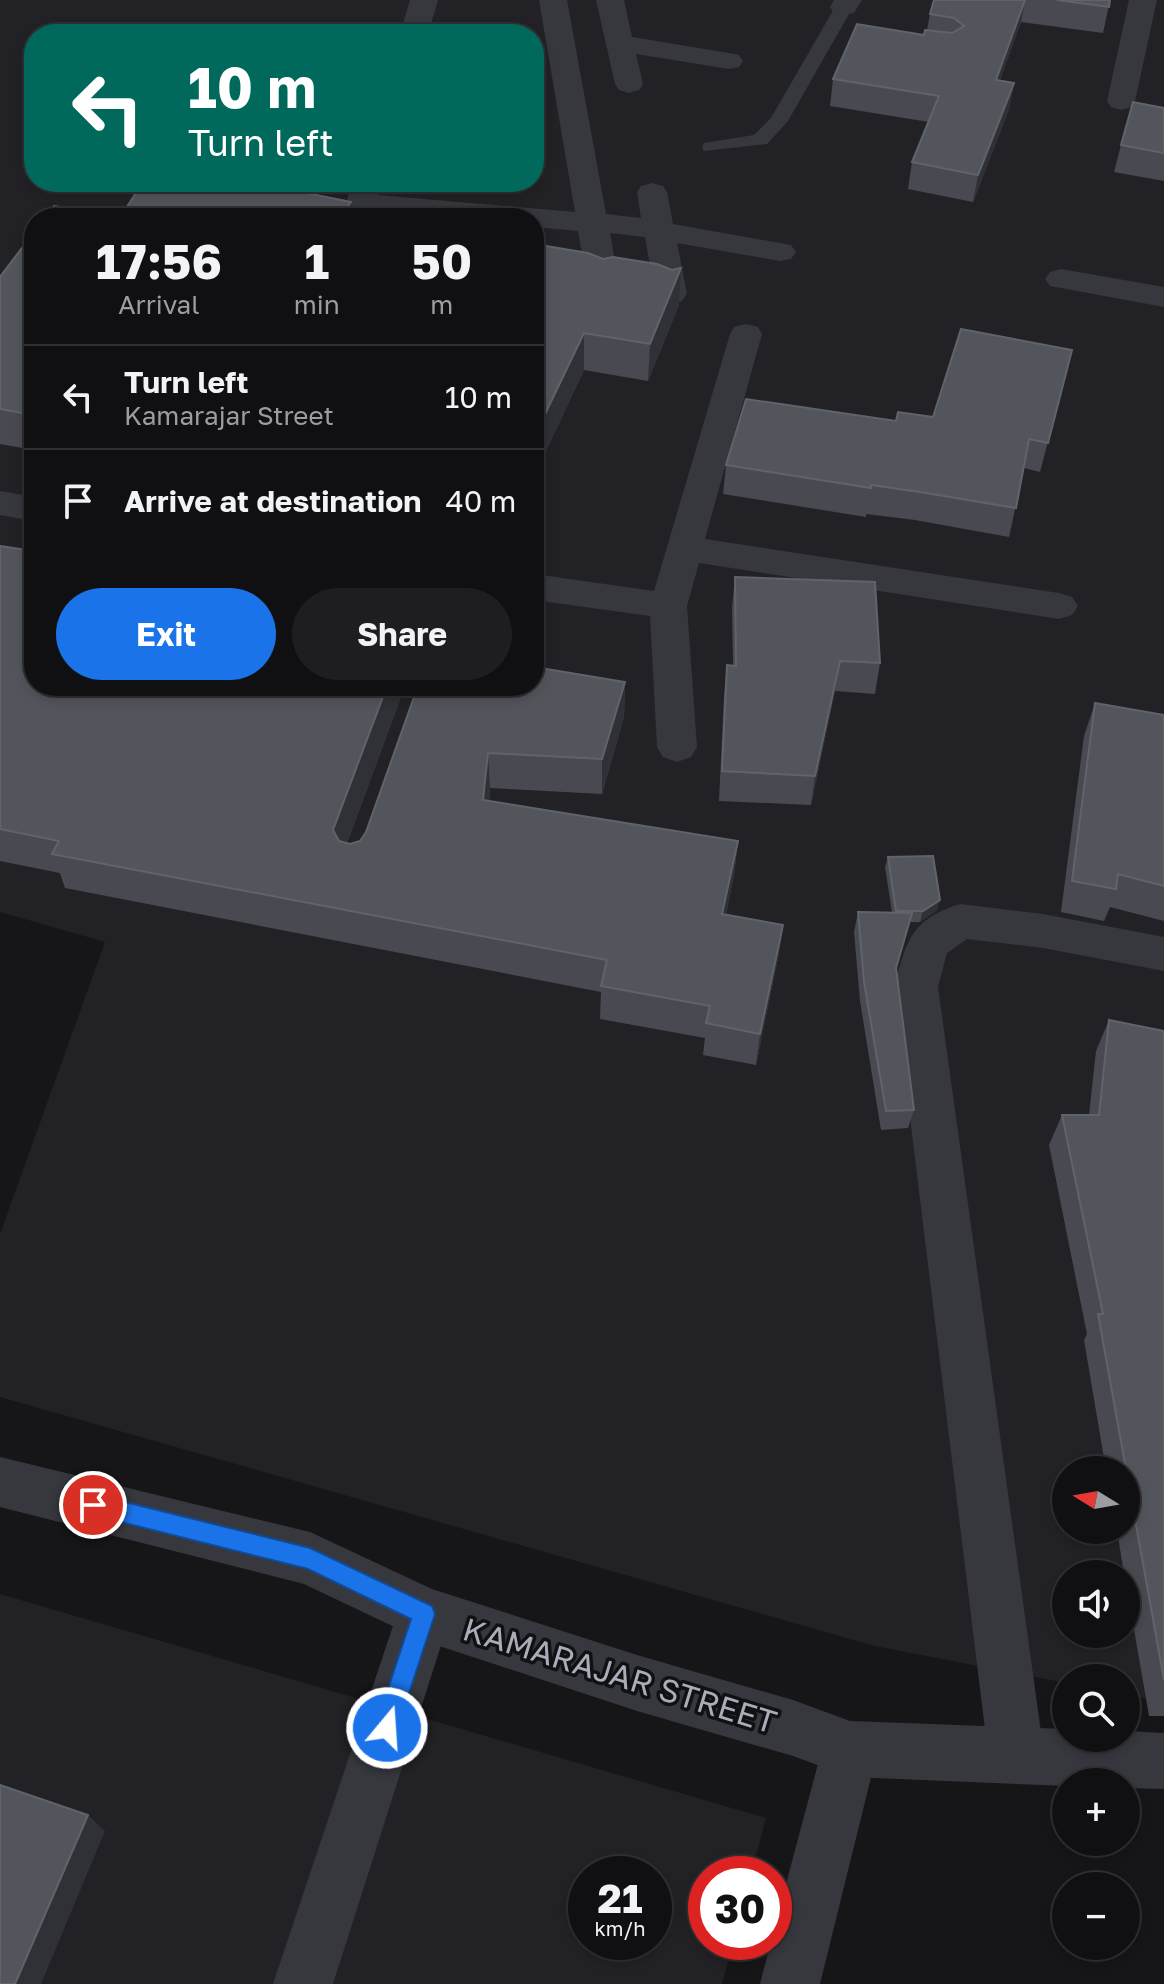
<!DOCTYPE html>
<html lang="en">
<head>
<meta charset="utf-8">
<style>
	body { margin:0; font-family:"Golos Text",sans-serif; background:#1e1e21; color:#f1f3f6; height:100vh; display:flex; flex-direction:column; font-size:30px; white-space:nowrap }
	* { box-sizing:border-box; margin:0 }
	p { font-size:26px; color:#9c9da0 }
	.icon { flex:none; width:44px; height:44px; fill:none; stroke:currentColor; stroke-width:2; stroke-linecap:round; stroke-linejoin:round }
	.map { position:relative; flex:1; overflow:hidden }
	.drawer { position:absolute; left:24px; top:208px; width:520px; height:488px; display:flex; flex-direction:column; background:#101013; border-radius:32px; box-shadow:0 4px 12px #0003,0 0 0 2px #303033 }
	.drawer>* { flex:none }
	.banner { position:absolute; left:24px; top:24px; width:520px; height:168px; border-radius:32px; box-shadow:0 4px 12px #0003,0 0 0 2px #303033; background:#00695c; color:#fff; overflow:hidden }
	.needle { width:52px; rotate:281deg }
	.buttons { position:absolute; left:1052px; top:1456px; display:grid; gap:16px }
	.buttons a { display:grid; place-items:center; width:88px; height:88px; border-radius:50%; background:#101013; box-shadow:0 4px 12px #0003,0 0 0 2px #303033; font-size:40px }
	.speed { position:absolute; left:568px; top:1856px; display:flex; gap:16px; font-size:40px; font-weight:700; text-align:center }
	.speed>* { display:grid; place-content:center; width:104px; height:104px; border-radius:50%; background:#101013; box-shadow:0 4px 12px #0003,0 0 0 2px #303033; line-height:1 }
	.speed small { font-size:20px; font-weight:400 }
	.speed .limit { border:12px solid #d22; background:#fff; color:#111 }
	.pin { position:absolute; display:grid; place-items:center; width:68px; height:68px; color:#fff; margin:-34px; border:4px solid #fff; border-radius:50%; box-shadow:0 2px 8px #0007 }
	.me { position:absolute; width:88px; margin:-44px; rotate:18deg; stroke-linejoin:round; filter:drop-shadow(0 0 6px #0008) }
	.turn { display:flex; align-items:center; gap:28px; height:168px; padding:0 32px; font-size:36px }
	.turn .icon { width:104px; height:104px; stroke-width:2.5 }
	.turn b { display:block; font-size:56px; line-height:68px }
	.eta { display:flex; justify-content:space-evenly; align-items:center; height:136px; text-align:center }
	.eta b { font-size:48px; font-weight:700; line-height:56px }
	.button { display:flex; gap:16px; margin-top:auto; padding:16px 32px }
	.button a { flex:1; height:92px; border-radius:48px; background:#1a73e8; color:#fff; font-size:32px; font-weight:700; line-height:92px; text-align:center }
	.button a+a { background:#1e1e21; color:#f1f3f6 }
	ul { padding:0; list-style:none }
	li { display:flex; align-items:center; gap:24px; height:104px; padding:0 32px; border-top:2px solid #303033 }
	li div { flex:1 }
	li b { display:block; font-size:30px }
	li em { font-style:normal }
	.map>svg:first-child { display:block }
</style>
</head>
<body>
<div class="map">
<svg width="1164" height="1984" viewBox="0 0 1164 1984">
	<rect width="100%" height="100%" fill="#161619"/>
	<path fill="#222226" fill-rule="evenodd" d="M 0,0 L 1164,0 L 1164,1702 L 1126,1695 L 1126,1678 L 1066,1678 L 1066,1683 L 875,1646 L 0,1397 L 0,1234 L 105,942 L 0,912 ZM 34,34 L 534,34 L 534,182 L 34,182 ZM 34,218 L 534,218 L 534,686 L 34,686 ZM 1066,1470 L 1126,1470 L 1126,1530 L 1066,1530 ZM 1066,1574 L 1126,1574 L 1126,1634 L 1066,1634 Z
		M 0,1594 L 766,1818 L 751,1874 L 706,1874 L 706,1942 L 733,1942 L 722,1984 L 0,1984 ZM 586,1874 L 654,1874 L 654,1942 L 586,1942 Z"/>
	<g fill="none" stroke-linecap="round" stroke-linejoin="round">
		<path fill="#37383e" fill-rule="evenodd" d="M 844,2 L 853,7 L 788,121 L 767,144 L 704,151 L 702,147 L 704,143 L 754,135 L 771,118 L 835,7 Z"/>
		<path fill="#37383e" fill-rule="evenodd" d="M 410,0 L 438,0 L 428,34 L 400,34 Z
			M 539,0 L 567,0 L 606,214 L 641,218 L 637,192 L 641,186 L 652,183 L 663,186 L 667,192 L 673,224 L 791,245 L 796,252 L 791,259 L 780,261 L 677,243 L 687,294 L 682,301 L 671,304 L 660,301 L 655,294 L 645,237 L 610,233 L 619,283 L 614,290 L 603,293 L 592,290 L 587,283 L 578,231 L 534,227 L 534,218 L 427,218 L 350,210 L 346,203 L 352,182 L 382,182 L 378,195 L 575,212 Z
			M 596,0 L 624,0 L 632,37 L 729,53 L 739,55 L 743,61 L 739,67 L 729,69 L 636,54 L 643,84 L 639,90 L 629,93 L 619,90 L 615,84 Z
			M 834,0 L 862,0 L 854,13 L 844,15 L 834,13 L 830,7 Z
			M 1129,0 L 1157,0 L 1135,101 L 1131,107 L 1121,110 L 1111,107 L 1107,101 Z
			M 1061,269 L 1164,287 L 1164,307 L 1050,286 L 1045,279 L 1050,272 Z
			M 746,324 L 758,327 L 762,334 L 705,539 L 1059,593 L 1072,597 L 1078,606 L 1072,615 L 1059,619 L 699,563 L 687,606 L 697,747 L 691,757 L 677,762 L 663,757 L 657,747 L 650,616 L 534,600 L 534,574 L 654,591 L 730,334 L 734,327 Z
			M 0,491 L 34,497 L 34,521 L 0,515 Z
			M 960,904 L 1043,914 L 1164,937 L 1164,971 L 1043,948 L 967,939 L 947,953 L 938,987 L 1044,1754 L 1036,1774 L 1016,1782 L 996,1774 L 988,1754 L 894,987 C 907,941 910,920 960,904 Z
			M 424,1587 L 443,1595 L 451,1614 L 333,1984 L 273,1984 L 397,1614 L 405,1595 Z
			M 850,1721 L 870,1729 L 878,1749 L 820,1984 L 760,1984 L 771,1942 L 774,1942 L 774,1929 L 822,1749 L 830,1729 Z"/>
		<path fill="#37383e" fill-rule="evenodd" d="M 0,1457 L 310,1532 L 432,1589 L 637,1655 L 793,1700 L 850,1721 L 1066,1729 L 1066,1738 L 1126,1738 L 1126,1731 L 1164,1733 L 1164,1789 L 1126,1788 L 1126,1782 L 1066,1782 L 1066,1786 L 850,1777 L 793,1756 L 637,1711 L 424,1641 L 304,1584 L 0,1507 Z"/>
	</g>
	<path fill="#494a51" d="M 934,0 L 1110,0 L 1103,33 L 1021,22 L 1000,80 L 1014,83 L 1009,109 L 973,202 L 908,189 L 912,162 L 929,122 L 830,106 L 833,79 L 924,35 L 927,30 L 930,14 Z
		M 1164,108 L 1164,181 L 1114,172 L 1121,145 Z
		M 34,232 L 34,450 L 0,444 L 0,277 Z
		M 534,244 L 679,305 L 648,381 L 584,370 L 534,476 Z
		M 1072,350 L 1040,472 L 1024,468 L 1009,537 L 915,520 L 866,514 L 866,517 L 723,494 L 726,465 L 896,421 L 933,417 Z
		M 0,546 L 34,686 L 405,686 L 347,843 L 350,844 L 360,841 L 366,832 L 418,686 L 625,682 L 624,717 L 602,794 L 490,788 L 489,801 L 738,841 L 734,875 L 726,914 L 783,925 L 778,958 L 756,1065 L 703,1055 L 705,1038 L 600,1019 L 601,992 L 65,888 L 60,873 L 0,861 Z
		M 735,577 L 880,663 L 875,694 L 835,691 L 811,805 L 719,801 L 724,696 L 727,665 L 733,665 L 732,608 Z
		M 1095,703 L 1164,715 L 1164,921 L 1110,907 L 1104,921 L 1061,912 L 1084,736 Z
		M 888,857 L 937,910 L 920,922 L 910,922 L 896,970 L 914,1110 L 908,1128 L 881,1130 L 860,1001 L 854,932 L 858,912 L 892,912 L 885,867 Z
		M 1109,1020 L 1164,1031 L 1164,1716 L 1149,1716 L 1126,1583 L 1126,1574 L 1124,1574 L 1117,1530 L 1126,1530 L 1126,1470 L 1106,1470 L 1084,1340 L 1087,1334 L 1049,1145 L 1062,1115 L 1089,1115 L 1096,1051 Z"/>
	<path fill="#303136" d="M 1025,0 L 1021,22 L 991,106 L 996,80 Z
		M 1014,83 L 1009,109 L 973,202 L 978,175 Z
		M 351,202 L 353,218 L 342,215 Z
		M 681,268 L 679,305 L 648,381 L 650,344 Z
		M 584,333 L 584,370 L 534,476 L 534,437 Z
		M 840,661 L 835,691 L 811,805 L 815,776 Z
		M 625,682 L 624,717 L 602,794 L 602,759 Z
		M 387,686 L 405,686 L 339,864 L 333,830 Z
		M 488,753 L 490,788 L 485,834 L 483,800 Z
		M 738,841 L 734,875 L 719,947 L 722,914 Z
		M 940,900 L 937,910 L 920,922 L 923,911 Z
		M 912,913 L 907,933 L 891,987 L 896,968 Z
		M 783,925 L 778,958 L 756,1065 L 760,1034 Z
		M 88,1815 L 105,1831 L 41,1984 L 15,1984 Z"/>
	<path fill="#53555c" stroke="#61636b" stroke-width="2" d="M 934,0 L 1025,0 L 996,80 L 1014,83 L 978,175 L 912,162 L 939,96 L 833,79 L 857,24 L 924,35 L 925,30 L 952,33 L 964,26 L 954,18 L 930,14 Z
		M 1057,0 L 1110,0 L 1109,7 Z
		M 1133,102 L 1164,108 L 1164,153 L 1121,145 Z
		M 143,182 L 252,182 L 351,202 L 342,215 L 359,218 L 45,218 L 54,206 L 121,216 Z
		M 34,232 L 34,415 L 0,409 L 0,277 Z
		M 534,244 L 588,253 L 603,259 L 613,257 L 657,264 L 672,270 L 681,268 L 650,344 L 584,333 L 534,437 Z
		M 961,329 L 1072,350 L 1048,443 L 1029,439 L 1016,508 L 920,492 L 871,485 L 871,488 L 726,465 L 746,399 L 896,421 L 898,412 L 933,417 Z
		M 0,546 L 34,551 L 34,686 L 387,686 L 333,830 L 339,841 L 350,844 L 360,841 L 366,832 L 418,686 L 534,686 L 534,667 L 625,682 L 602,759 L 488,753 L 483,800 L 738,841 L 722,914 L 783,925 L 760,1034 L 706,1023 L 710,1006 L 601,986 L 607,960 L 52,854 L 59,841 L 0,829 Z
		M 735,577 L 875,582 L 880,663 L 840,661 L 815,776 L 722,771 L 727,665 L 736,666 Z
		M 1095,703 L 1164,715 L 1164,886 L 1118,874 L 1116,889 L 1072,881 Z
		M 933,856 L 940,900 L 923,911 L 896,911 L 888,857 Z
		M 858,912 L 912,913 L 896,968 L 914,1110 L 886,1111 L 864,982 Z
		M 1109,1020 L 1164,1031 L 1164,1680 L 1098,1314 L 1103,1314 L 1062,1115 L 1099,1115 Z
		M 0,1785 L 88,1815 L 15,1984 L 0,1984 Z"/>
	<path fill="#1a73e8" stroke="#114b97" stroke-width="2" d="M 93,1494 L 310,1548 L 432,1606 L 435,1614 L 395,1736 L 387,1740 L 378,1736 L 375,1728 L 411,1619 L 308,1569 L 93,1515 L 85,1512 L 82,1505 L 85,1497 Z"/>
	<g text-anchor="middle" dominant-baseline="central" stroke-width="7" stroke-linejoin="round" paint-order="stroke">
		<g font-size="32" fill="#a8adb9" stroke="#111114">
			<text transform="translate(620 1675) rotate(17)">KAMARAJAR STREET</text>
		</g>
	</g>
</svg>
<div class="buttons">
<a><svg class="needle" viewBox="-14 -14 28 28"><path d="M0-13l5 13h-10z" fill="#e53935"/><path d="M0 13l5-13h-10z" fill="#9c9da0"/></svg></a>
<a><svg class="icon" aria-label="sound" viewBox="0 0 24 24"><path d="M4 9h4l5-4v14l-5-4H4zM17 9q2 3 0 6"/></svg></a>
<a><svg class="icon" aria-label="search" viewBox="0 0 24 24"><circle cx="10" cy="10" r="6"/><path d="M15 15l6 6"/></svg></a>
<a>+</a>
<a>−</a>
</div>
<div class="speed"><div>21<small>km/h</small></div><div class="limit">30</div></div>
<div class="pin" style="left:93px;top:1505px;background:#d93025"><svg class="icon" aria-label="arrive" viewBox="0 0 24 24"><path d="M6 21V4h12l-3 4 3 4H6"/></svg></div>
<svg class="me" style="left:387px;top:1728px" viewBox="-20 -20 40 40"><circle r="17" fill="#1a73e8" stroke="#fff" stroke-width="3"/><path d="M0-11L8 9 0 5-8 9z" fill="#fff"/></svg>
<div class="banner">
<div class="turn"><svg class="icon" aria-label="left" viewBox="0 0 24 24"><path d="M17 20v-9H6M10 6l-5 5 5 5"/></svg><div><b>10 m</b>Turn left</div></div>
</div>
<section class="drawer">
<div class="eta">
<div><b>17:56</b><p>Arrival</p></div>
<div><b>1</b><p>min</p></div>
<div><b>50</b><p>m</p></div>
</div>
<ul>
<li><svg class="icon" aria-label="left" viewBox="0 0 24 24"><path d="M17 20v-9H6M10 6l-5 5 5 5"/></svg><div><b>Turn left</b><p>Kamarajar Street</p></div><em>10 m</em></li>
<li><svg class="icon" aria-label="arrive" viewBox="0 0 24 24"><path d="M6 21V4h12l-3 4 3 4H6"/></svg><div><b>Arrive at destination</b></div><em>40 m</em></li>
</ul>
<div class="button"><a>Exit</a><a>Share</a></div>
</section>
</div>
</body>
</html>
